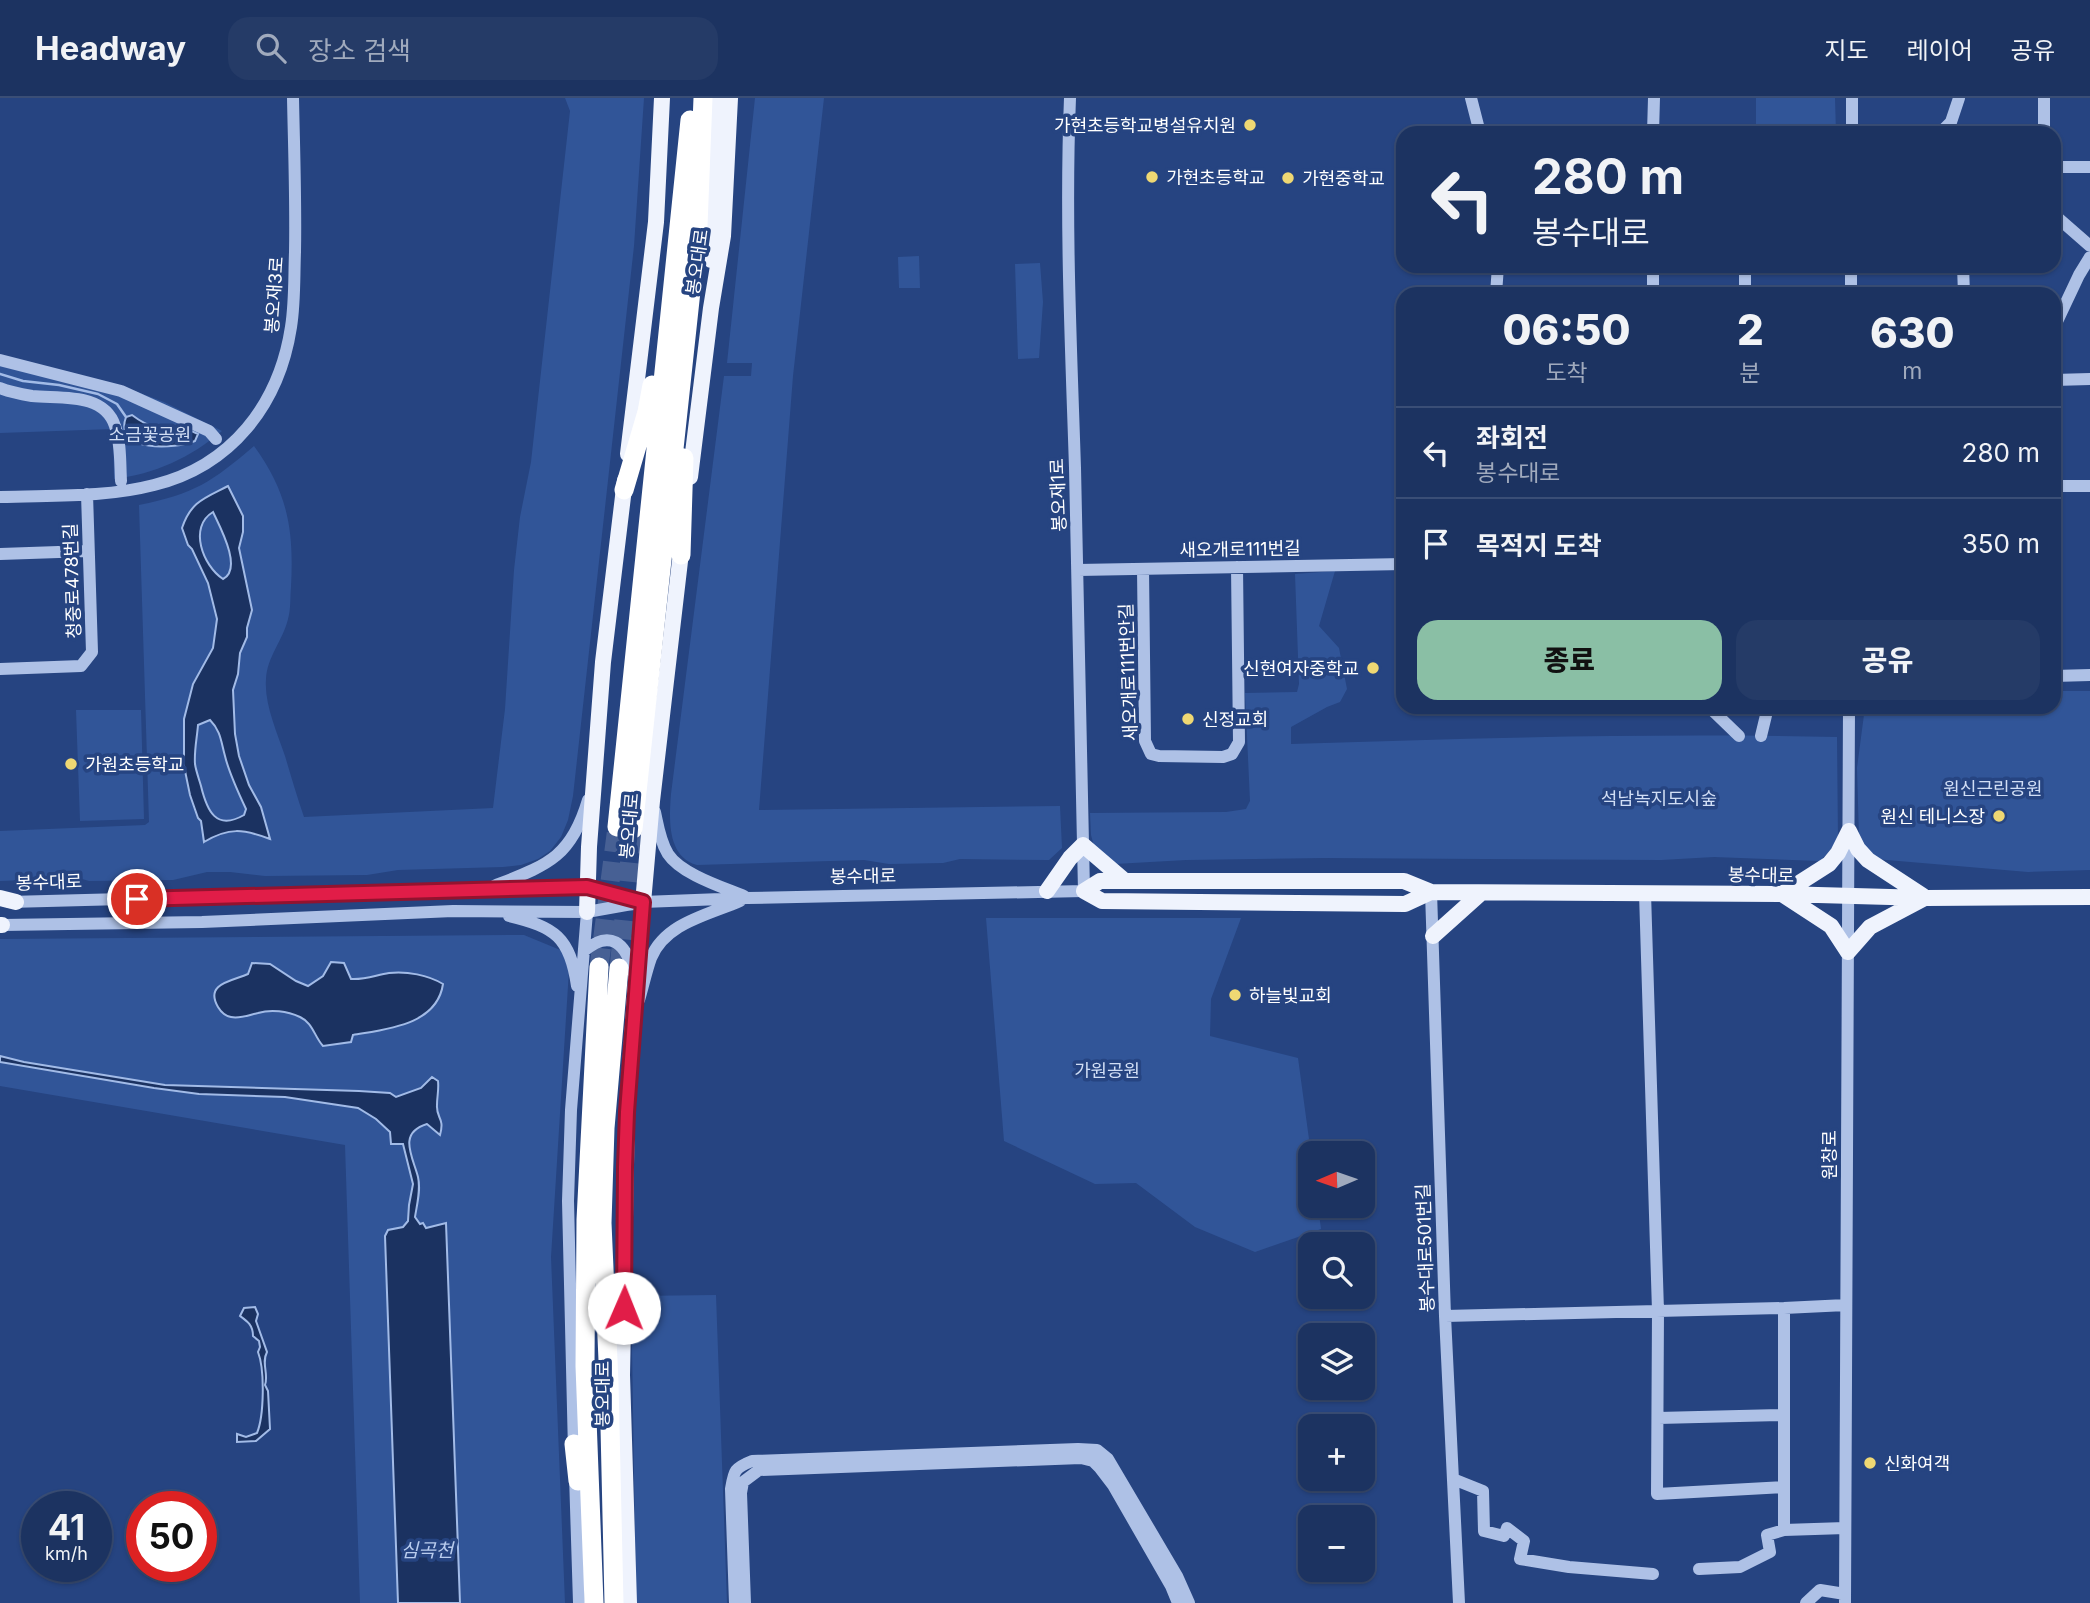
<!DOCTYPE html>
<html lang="ko">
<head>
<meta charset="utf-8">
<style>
	body { margin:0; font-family:Inter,"Noto Sans KR",sans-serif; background:#253b67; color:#f1f3f6; height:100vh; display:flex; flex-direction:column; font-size:26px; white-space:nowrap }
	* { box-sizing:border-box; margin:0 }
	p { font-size:23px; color:#a0aabd }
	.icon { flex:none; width:38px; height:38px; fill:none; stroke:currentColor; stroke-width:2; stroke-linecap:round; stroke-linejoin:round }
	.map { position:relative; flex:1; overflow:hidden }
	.sheet { position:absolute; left:1396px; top:189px; width:665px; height:427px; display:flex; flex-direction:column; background:#1c3361; border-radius:21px; box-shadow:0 2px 5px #0004,0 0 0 2px #3a4e76 }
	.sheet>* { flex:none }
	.hud { position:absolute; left:1396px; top:28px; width:665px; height:147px; border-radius:21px; box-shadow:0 2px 5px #0004,0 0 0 2px #3a4e76; background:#1c3361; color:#f1f3f6; overflow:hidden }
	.needle { width:46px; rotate:268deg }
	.controls { position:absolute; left:1298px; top:1043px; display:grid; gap:14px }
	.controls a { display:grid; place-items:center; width:77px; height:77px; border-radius:14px; background:#1c3361; box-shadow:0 2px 5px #0004,0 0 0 2px #3a4e76; font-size:35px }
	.speed { position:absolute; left:21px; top:1393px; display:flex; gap:14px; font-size:35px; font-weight:700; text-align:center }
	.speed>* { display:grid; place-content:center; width:91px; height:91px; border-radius:50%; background:#1c3361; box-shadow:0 2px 5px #0004,0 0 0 2px #3a4e76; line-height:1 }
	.speed small { font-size:18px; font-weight:400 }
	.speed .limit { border:10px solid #d22; background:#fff; color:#111 }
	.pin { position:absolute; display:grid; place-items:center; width:60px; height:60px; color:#fff; margin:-30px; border:4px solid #fff; border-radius:50%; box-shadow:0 2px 7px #0007 }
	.me { position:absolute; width:77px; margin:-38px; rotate:1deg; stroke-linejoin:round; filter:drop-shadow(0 0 5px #0008) }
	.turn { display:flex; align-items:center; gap:24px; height:147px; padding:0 21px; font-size:32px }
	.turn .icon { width:91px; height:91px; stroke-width:2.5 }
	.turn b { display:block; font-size:49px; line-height:60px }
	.eta { display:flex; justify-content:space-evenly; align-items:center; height:119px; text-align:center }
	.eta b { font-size:42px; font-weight:800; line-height:49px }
	.action { display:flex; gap:14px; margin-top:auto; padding:14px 21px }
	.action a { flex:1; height:80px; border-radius:21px; background:#8abfa5; color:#111; font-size:28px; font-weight:800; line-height:80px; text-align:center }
	.action a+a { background:#253b67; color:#f1f3f6 }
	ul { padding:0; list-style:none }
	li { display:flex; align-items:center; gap:21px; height:91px; padding:0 21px; border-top:2px solid #3a4e76 }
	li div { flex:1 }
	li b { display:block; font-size:26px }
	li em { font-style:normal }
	header { display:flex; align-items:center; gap:42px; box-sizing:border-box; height:98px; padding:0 35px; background:#1c3361; border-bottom:2px solid #3a4e76 }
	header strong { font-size:33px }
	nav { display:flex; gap:38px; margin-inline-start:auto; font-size:24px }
	.search { width:490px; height:63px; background:#253b67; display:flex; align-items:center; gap:18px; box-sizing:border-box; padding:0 24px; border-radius:21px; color:#a0aabd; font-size:26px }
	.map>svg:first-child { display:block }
</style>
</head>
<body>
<header>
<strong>Headway</strong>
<div class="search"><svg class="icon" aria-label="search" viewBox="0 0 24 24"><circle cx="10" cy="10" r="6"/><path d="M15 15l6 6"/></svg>장소 검색</div>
<nav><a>지도</a><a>레이어</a><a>공유</a></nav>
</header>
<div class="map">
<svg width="2090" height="1505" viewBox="0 0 2090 1505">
	<rect width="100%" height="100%" fill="#264481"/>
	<path fill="#315598" d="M 565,0 L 644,0 L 634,148 L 573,698 L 568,722 L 561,739 L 550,753 L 538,761 L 521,767 L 503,769 L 398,772 L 367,777 L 265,778 L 230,774 L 207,774 L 173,782 L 89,783 L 79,780 L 0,783 L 0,733 L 145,727 L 149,724 L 139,407 C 194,396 212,384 254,348 C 288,395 294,432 291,489 C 290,499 291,511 288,521 C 283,542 267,559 266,581 C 264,606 277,634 285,658 C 291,678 297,699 304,719 L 493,710 L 505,611 L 514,472 L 520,419 L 531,364 L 570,13 Z
		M 755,0 L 824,0 L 793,278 L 759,712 L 1060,708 L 1062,750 L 1049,762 L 960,761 L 943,765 L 889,766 L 864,762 L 697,767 C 667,759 669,721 671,696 L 724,278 L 751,278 L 752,265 L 727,265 Z
		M 1756,0 L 1835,0 L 1836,35 L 1756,35 Z
		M 919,158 L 920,190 L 899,190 L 898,159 Z
		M 1040,165 L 1043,204 L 1039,260 L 1018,261 L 1015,166 Z
		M 0,259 L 127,290 L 164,304 L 222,333 C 190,360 155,376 114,381 L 113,331 L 0,335 Z
		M 1335,473 L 1319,528 L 1339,550 L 1347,591 L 1340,604 L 1327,609 L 1291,629 L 1291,646 C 1473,640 1655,635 1837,639 L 1838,744 L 1820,763 L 1714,759 L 1661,762 L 1324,760 L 1186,762 L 1115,766 L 1095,752 L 1091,737 L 1090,715 L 1226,714 L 1246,711 L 1250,703 L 1245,595 L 1297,594 L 1299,586 L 1295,476 Z
		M 2055,593 L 2090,593 L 2090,772 L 2028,774 L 1875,761 L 1859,740 L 1857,670 L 1865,609 L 2054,609 Z
		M 76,612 L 141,612 L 144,721 L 80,723 Z
		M 986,820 L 1241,820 L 1211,901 L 1210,938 L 1298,960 L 1311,1056 L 1311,1108 L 1318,1108 L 1321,1131 L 1255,1154 L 1195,1129 L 1136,1085 L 1095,1086 L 1004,1043 Z
		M 524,837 L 570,856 L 551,1159 L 565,1505 L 360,1505 L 345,1047 L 0,988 L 0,841 Z
		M 716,1197 L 727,1505 L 636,1505 L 632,1248 L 635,1198 Z"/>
	<path fill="#1b3261" stroke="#a2bbe7" stroke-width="2" fill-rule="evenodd" d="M 132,317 C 149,330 162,333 183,329 L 198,336 L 195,343 C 176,351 113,355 126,319 Z
		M 228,388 L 243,418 L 243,434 L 239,450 L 252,512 L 247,530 L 247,539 L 240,555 L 238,576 L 233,592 L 235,636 L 239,658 L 249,687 L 261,709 L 270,741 C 243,731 229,729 204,744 L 201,723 L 198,720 L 190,697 L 184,668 L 184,621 L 193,586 L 213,550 L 217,521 L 208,485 L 192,451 L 188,447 L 182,430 C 191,403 205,400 228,388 ZM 213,414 C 220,429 243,471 223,481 C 203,468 188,429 213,414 ZM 210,622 C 221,633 221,644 225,658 C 229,675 238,694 246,711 L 244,717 C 216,733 207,713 201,688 C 199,681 196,673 195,666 C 194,653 197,640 198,627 Z
		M 331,864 L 344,865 L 351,881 C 365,882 376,877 389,875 C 407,873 428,877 443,886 C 437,927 387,931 353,937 L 351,944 L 323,948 C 314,938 313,925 300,919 C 287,913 271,911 258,915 C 249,917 240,921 231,919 C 225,918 221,914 218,909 C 204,885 233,883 248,876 L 252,865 L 270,866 L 296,883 L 308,888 L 323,878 Z
		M 0,958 L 24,964 L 165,987 L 359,993 L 390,995 L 396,999 L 421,990 L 432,979 L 438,983 C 439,992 437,998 437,1007 C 436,1021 445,1019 440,1037 L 427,1026 C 397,1035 413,1059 418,1079 C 421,1092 417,1106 415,1119 L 420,1126 L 423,1125 L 426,1130 L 446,1125 L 460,1505 L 398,1505 L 385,1138 L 388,1132 L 403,1129 L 408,1123 L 409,1107 L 413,1086 L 403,1046 L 391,1046 L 390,1034 L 376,1021 L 358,1010 L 285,999 L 199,996 L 154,990 L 0,964 Z
		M 255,1209 L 258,1216 L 256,1223 L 267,1254 C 261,1265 269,1276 265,1287 L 268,1293 L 270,1331 L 256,1343 L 237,1344 L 237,1336 L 246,1339 L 257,1335 C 264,1318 265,1272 258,1254 L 260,1249 L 259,1243 L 253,1238 C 253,1227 247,1223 240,1218 L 244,1210 Z"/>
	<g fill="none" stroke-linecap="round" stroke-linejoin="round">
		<path stroke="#a2bbe7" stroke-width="2.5" d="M 0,276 L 23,283 L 59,287 L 98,296 L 117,306 L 126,319"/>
		<path stroke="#476094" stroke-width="19" stroke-dasharray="19 10" stroke-linecap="butt" d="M 599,869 L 617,729
			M 619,870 L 633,731"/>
		<path stroke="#aec1e6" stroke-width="12" d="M 1471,0 L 1480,35
			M 1653,35 L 1654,0
			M 1852,35 L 1852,0
			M 1940,35 L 1951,24 L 1959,0
			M 2044,35 L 2044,0
			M 2054,69 L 2090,69
			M 2054,120 L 2058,120 L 2090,148
			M 1745,168 L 1745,196
			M 1963,168 L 1964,196
			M 1496,196 L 1498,168
			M 1653,196 L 1653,168
			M 1851,196 L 1851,168
			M 2054,230 L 2079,177 L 2090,159
			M 0,262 L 121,293 L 209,333 L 216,341
			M 2054,282 L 2090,281
			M 0,290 C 10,294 21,296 32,298 C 60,301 104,294 115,328 C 121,345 120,365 121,383
			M 1400,333 L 1404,336
			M 2054,388 L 2090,388
			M 0,399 C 51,397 104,400 154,387 C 231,368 279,307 291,229 C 295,204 294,179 295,154 C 296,103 294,51 293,0
			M 0,456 L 88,453
			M 1143,471 L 1145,643 L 1151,656 L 1159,658 L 1223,659 L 1232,656 L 1239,644 L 1237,469
			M 1078,472 L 1404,466
			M 0,571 L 81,568 L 92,554 L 87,396
			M 2054,578 L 2090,577
			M 1709,609 L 1739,638
			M 1761,638 L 1768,609
			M 655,714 C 658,728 660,743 668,756 C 681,776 722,789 744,798
			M 494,788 C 547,767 571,760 588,702
			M 1431,794 L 1445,1218 L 1459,1505
			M 1645,795 L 1658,1213 L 1657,1396 L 1783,1389
			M 9,804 L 587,789 L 640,803
			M 509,818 C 555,829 570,839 577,888
			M 2,827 L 202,824 L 453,813 L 587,814 L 643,804 L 747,800 L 1084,793 C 1082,652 1079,511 1075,370 C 1071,247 1065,123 1070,0
			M 584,853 C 610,831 626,845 633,874
			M 639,902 C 643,889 646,874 651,860 C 665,825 708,817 740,803
			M 1784,1210 L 1784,1432 L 1845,1430
			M 1445,1218 L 1784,1210 L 1846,1207
			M 1658,1320 L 1784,1317
			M 574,1352 L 568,1103 L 571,1012 L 587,814
			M 575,1377 L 579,1505
			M 1453,1381 L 1483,1393 L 1484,1433 L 1504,1438 L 1507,1430 L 1524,1443 L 1520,1461 L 1569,1469 L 1653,1476
			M 1699,1471 L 1740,1469 L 1770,1454 L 1767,1437 L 1784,1432
			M 735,1505 L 731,1391 C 734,1373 734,1370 752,1363 L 1078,1351 L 1097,1352 L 1108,1361 L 1177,1478 L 1189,1505
			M 745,1505 L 741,1395 L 743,1384 L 759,1372 L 1081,1360 L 1093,1363 L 1100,1370 L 1113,1387 L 1171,1488 L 1178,1505
			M 1806,1505 L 1820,1492 L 1845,1496
			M 1845,1505 L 1849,609"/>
		<path stroke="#eff3fd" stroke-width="16" d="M 711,162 L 716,0
			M 628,356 L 656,124 L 662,0
			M 690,379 L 711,210 L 723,138 L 730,0
			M 1849,733 L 1838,755 L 1829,766 L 1782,796 L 1831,828 L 1848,854 L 1870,829 L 1923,801
			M 1849,733 L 1858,751 L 1868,762 L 1923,798
			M 1047,793 L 1070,760 L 1083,747 L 1125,783
			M 1431,794 L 1405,806 L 1102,803 L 1084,793 L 1100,783 L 1404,783 L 1431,794 L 1782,796 L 1926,800 L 2090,799
			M 0,800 L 16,804
			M 587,814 L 589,749 L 603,564 L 625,382
			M 0,827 L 2,827
			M 1433,838 L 1481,795
			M 629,1505 L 622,1277 L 627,1014 L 636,884 L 652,703 L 682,446"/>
		<path stroke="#fff" stroke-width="19" d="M 624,392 L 647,314 L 652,287
			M 681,457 L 684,360
			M 617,729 L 690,22
			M 633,731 L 698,128 L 703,0
			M 574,1346 L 578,1383
			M 594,1505 L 585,1268 L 586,1122 L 599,869
			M 614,1505 L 609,1285 L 602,1125 L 605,1030 L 619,870"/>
	</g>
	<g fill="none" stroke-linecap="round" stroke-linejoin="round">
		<defs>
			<path id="route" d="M 137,801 L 587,789 L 643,804 L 627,1014 L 625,1069 L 624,1210"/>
		</defs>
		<use href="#route" stroke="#92132f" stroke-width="18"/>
		<use href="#route" stroke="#e11d48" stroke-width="12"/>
	</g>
	<g fill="#efd873" stroke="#264481" stroke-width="2.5">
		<circle cx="1250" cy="27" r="7"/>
		<circle cx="1152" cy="79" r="7"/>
		<circle cx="1288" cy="80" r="7"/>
		<circle cx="1373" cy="570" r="7"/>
		<circle cx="1188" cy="621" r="7"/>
		<circle cx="71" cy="666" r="7"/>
		<circle cx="1999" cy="718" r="7"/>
		<circle cx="1235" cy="897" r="7"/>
		<circle cx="1870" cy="1365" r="7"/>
	</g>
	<g text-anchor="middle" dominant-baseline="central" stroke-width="7" stroke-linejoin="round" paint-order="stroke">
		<g font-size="18" fill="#fff" stroke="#264481" text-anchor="start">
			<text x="1236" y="27" text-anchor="end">가현초등학교병설유치원</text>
			<text x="1166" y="79">가현초등학교</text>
			<text x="1302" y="80">가현중학교</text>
			<text x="1359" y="570" text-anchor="end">신현여자중학교</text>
			<text x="1202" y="621">신정교회</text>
			<text x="85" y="666">가원초등학교</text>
			<text x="1985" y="718" text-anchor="end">원신 테니스장</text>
			<text x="1249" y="897">하늘빛교회</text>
			<text x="1884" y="1365">신화여객</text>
		</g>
		<g font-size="18" fill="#fff" stroke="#264481">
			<text transform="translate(697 164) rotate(-82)">봉오대로</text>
			<text transform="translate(274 197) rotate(-86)">봉오재3로</text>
			<text transform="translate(1058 397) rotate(-92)">봉오재1로</text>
			<text transform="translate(1240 451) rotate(-1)">새오개로111번길</text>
			<text transform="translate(72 483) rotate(-92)">청중로478번길</text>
			<text transform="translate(1128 574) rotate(-92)">새오개로111번안길</text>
			<text transform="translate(629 728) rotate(-85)">봉오대로</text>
			<text transform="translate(1761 777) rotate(1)">봉수대로</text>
			<text transform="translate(863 778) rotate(-1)">봉수대로</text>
			<text transform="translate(49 784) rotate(-2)">봉수대로</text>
			<text transform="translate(1829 1057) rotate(-90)">원창로</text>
			<text transform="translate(1425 1150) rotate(-92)">봉수대로501번길</text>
			<text transform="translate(602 1296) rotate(-90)">봉오대로</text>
		</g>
		<g font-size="18" fill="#d1def5" stroke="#264481">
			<text x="150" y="336">소금꽃공원</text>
			<text x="1993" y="690">원신근린공원</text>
			<text x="1659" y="700">석남녹지도시숲</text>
			<text x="1107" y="972">가원공원</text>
		</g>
		<g font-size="19" font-style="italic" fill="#b9ccee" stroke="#264481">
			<text x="427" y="1452">심곡천</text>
		</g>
	</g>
</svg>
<div class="controls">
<a><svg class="needle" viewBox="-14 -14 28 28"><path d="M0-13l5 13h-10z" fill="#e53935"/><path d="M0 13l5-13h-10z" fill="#a0aabd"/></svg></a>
<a><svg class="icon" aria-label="search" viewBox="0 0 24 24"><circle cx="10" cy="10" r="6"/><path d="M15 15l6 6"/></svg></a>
<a><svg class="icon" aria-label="layers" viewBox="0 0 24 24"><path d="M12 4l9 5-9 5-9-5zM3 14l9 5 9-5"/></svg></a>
<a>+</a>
<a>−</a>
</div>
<div class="speed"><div>41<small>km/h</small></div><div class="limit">50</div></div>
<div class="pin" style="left:137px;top:801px;background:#d93025"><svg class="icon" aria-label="arrive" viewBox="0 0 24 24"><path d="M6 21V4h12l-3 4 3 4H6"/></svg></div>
<svg class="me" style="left:624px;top:1210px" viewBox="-20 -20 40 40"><circle r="19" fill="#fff"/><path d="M0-13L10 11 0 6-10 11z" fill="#e11d48"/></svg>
<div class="hud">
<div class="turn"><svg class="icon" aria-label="left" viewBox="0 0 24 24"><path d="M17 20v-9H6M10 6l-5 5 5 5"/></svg><div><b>280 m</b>봉수대로</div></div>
</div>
<section class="sheet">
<div class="eta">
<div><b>06:50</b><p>도착</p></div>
<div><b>2</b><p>분</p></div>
<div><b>630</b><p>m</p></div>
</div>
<ul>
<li><svg class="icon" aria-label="left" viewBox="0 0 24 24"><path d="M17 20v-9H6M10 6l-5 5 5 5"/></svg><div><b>좌회전</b><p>봉수대로</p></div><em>280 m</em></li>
<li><svg class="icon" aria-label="arrive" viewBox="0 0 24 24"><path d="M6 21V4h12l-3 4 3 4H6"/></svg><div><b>목적지 도착</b></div><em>350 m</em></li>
</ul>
<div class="action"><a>종료</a><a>공유</a></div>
</section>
</div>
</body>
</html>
